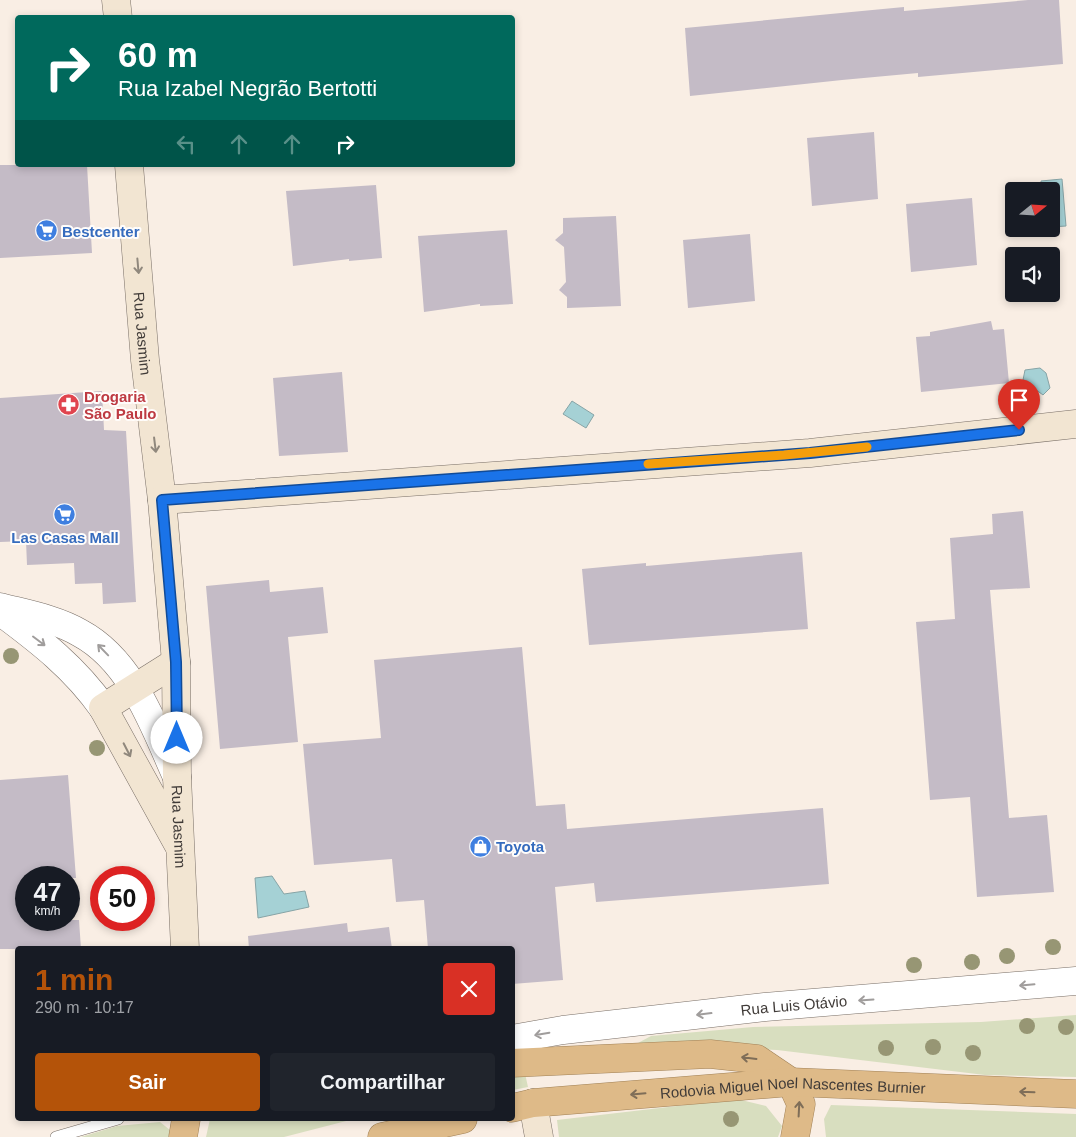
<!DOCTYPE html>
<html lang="pt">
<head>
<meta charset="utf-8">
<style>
	body { margin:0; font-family:Arial,sans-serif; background:#20242c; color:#f1f3f6; height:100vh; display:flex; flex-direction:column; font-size:19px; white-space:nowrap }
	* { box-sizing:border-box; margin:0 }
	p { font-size:16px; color:#9ea1a6 }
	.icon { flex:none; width:28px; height:28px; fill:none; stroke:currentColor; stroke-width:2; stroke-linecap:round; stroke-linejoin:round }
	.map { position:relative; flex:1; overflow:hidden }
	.sheet { position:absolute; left:15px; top:946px; width:500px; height:175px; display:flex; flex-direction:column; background:#171b24; border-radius:5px; box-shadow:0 2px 8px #0003 }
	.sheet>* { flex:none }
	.hud { position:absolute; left:15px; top:15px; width:500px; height:152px; border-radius:5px; box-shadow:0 2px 8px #0003; background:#00695c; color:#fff; overflow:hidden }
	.needle { width:32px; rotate:72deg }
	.buttons { position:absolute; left:1005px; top:182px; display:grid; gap:10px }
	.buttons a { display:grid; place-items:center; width:55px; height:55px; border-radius:5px; background:#171b24; box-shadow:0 2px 8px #0003; font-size:25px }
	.speed { position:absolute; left:15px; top:866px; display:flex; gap:10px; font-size:25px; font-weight:700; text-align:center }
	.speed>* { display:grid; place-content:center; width:65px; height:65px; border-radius:50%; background:#171b24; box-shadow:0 2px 8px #0003; line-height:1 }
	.speed small { font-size:12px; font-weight:400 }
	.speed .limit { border:8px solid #d22; background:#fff; color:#111 }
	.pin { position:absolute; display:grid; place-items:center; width:42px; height:42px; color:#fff; margin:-51px -21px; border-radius:50% 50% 50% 0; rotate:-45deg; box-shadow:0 0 5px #0007 }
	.pin .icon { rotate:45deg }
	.me { position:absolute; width:55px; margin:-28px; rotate:0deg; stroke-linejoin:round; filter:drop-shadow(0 0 4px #0008) }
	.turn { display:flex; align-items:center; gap:18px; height:105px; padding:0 20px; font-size:22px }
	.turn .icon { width:65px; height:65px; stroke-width:2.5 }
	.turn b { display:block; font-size:35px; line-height:42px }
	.lanes { display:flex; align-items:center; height:48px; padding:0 20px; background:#0003; justify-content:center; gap:25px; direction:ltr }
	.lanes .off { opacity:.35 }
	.round { display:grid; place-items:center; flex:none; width:52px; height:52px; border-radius:5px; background:#20242c }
	.overview { display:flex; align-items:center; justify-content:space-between; height:85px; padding:0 20px }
	h1 { font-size:30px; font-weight:700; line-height:38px; color:#b45309 }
	.button { display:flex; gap:10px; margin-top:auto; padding:10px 20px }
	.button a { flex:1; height:58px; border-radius:5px; background:#b45309; color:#fff; font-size:20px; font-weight:700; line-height:58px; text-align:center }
	.button a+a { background:#20242c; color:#f1f3f6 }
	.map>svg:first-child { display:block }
</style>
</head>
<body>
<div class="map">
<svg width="1076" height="1137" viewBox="0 0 1076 1137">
	<rect width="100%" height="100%" fill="#f9eee4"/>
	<path fill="#d8debf" d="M 1076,1015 L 1076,1077 L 985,1075 L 777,1050 L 638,1043 L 651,1036 L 753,1027 L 981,1022 Z
		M 524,1069 L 528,1087 L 513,1090 L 513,1070 Z
		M 737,1099 L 766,1106 L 782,1126 L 778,1137 L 559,1137 L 557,1120 Z
		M 831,1105 L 1076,1114 L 1076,1137 L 826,1137 L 824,1119 Z
		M 210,1119 L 354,1119 L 284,1137 L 206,1137 Z
		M 160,1122 L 170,1130 L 169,1137 L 81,1137 L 117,1126 Z"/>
	<path fill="#a5d1d5" stroke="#87a4a6" d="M 1062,179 L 1066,226 L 1051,227 L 1051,191 L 1042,191 L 1041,181 Z
		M 1040,368 L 1046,373 L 1050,388 L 1043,395 L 1023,380 L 1025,370 Z
		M 572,401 L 594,415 L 586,428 L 563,414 Z
		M 272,876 L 284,894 L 305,891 L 309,907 L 258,918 L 255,878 Z"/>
	<path fill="#c4bbc6" d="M 1028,0 L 1059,0 L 1063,64 L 918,77 L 918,73 L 842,80 L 690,96 L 685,28 L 904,7 L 904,11 Z
		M 874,132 L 878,199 L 812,206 L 807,138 Z
		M 0,165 L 87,165 L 92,253 L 0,258 Z
		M 376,185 L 382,258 L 349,261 L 349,259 L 293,266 L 286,191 Z
		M 972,198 L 977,265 L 911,272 L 906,204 Z
		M 616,216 L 621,306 L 567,308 L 567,297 L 559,290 L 566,282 L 564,247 L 555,240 L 563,233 L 563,218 Z
		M 507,230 L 513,304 L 480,306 L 480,304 L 424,312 L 418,236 Z
		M 750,234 L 755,301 L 688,308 L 683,240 Z
		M 991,321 L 993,330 L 1004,329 L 1009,383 L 921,392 L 916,337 L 930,336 L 930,332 Z
		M 342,372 L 348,452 L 279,456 L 273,378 Z
		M 102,391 L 104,430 L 126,431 L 136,602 L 103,604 L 102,583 L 75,584 L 74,563 L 27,565 L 26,541 L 0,542 L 0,398 Z
		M 1023,511 L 1030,588 L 990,590 L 1009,818 L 1047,815 L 1054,892 L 977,897 L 970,797 L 930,800 L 916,622 L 955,619 L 950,538 L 993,534 L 992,514 Z
		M 802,552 L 808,629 L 589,645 L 582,569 L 646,563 L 646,566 Z
		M 269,580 L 270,592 L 323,587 L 328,633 L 288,637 L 298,742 L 220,749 L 206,586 Z
		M 522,647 L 536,806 L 565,804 L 567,829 L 823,808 L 829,884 L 596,902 L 594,883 L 555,887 L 563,980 L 512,984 L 512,949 L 428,949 L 424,900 L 396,902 L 392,859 L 314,865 L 303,744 L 381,738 L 374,660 Z
		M 68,775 L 76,878 L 26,878 L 26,920 L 79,920 L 81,949 L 0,949 L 0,780 Z
		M 347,923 L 348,932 L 389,927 L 392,949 L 249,949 L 248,936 Z"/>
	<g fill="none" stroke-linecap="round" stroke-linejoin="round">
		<defs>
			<path id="service" d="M 56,1137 L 118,1119"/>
			<g id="tertiary">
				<path d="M 0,607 C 27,614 56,619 80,633 C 132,661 154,726 177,777"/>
				<path d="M 1,612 C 40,641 75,668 103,708"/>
				<path id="s1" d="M 512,1039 L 563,1030 L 765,1007 L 1076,981"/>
			</g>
			<g id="secondary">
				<path d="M 116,0 L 118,18"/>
				<path id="s2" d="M 129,165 L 145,360 L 162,500 L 176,662 L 177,777 L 185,949"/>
				<path d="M 162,500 L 810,453 L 1076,424"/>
				<path d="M 176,662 L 103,708 L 178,844"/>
				<path d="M 533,1103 L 539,1137"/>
			</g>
			<g id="trunk">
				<path d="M 512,1063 L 710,1054 L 757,1059 L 791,1082 L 801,1104 L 795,1137"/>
				<path id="s3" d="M 512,1108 L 533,1103 L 791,1082 L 1076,1094"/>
				<path d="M 183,1137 L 186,1119"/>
				<path d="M 382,1137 L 463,1119"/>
			</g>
		</defs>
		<use href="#service" stroke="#796f67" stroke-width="12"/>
		<use href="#tertiary" stroke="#796f67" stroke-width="29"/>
		<use href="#secondary" stroke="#796f67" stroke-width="29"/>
		<use href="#trunk" stroke="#a18258" stroke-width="29"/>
		<use href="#service" stroke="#fff" stroke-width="11"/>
		<use href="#tertiary" stroke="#fff" stroke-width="28"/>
		<use href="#secondary" stroke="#f2e5d2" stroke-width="28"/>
		<use href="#trunk" stroke="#deba88" stroke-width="28"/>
	</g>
	<g fill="#979674">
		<circle cx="11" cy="656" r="8"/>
		<circle cx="97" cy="748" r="8"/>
		<circle cx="1053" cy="947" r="8"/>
		<circle cx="1007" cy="956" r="8"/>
		<circle cx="972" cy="962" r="8"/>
		<circle cx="914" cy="965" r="8"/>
		<circle cx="1027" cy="1026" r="8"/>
		<circle cx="1066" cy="1027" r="8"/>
		<circle cx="933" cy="1047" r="8"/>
		<circle cx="886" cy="1048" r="8"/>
		<circle cx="973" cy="1053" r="8"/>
		<circle cx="731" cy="1119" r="8"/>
	</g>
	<defs><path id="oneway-shaft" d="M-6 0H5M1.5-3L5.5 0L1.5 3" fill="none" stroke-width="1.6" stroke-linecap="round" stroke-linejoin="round" transform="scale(1.25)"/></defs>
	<g stroke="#90887d">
		<use href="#oneway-shaft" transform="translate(138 266) rotate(85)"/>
		<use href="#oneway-shaft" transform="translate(155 445) rotate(83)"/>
		<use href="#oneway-shaft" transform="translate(127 750) rotate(63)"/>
	</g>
	<g stroke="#a09d9c">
		<use href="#oneway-shaft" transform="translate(39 641) rotate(37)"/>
		<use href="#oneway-shaft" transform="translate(103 650) rotate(-134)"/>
		<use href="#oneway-shaft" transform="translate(1027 985) rotate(175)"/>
		<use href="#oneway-shaft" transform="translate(866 1000) rotate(176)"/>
		<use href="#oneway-shaft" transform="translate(704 1014) rotate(173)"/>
		<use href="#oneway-shaft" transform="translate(542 1034) rotate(170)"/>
	</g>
	<g stroke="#7f6e58">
		<use href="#oneway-shaft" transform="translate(749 1058) rotate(-173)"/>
		<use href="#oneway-shaft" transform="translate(1027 1092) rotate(-178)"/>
		<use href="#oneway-shaft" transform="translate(638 1094) rotate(175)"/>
		<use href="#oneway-shaft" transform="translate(799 1109) rotate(-87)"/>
	</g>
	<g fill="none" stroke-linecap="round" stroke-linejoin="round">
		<defs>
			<path id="route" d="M 177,738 L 176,662 L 162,500 L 810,453 L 1019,430"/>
		</defs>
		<use href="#route" stroke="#114b97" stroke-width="12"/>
		<use href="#route" stroke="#1a73e8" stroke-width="9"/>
		<path stroke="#f59e0b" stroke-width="9" d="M 648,464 L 784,455 L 867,447"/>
	</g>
	<defs>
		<symbol id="supermarket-disc" viewBox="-11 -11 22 22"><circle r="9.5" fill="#3f7fe0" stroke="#fffdfb"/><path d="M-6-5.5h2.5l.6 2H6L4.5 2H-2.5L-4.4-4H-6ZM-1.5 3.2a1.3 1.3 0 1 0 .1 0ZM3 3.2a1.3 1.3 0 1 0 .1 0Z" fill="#fff"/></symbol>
		<symbol id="pharmacy-disc" viewBox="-11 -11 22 22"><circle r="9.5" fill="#e0444e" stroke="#fffdfb"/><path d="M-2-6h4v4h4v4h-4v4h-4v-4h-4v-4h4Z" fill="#fff"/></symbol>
		<symbol id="shop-disc" viewBox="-11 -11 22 22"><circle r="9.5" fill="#3f7fe0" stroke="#fffdfb"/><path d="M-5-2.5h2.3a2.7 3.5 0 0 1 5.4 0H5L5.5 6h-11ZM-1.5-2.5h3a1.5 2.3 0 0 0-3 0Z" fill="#fff"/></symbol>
	</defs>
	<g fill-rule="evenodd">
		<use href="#supermarket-disc" x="34" y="218" width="25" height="25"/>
		<use href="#pharmacy-disc" x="56" y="392" width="25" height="25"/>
		<use href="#supermarket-disc" x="52" y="502" width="25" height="25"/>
		<use href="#shop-disc" x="468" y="834" width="25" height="25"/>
	</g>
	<g text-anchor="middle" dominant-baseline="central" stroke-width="4" stroke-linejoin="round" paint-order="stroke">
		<g font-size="15" font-weight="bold" fill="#366cbe" stroke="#fffdfb" text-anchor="start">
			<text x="62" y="231">Bestcenter</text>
			<text x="65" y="537" text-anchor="middle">Las Casas Mall</text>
			<text x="496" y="846">Toyota</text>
		</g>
		<g font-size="15" fill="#403b38" stroke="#fffdfb">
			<text stroke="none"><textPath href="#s2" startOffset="169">Rua Jasmim</textPath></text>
			<text stroke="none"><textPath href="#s2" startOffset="664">Rua Jasmim</textPath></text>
			<text stroke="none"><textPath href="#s1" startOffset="284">Rua Luis Otávio</textPath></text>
			<text stroke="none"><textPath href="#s3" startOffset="282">Rodovia Miguel Noel Nascentes Burnier</textPath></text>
		</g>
		<g font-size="15" font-weight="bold" fill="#be3a42" stroke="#fffdfb" text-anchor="start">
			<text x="84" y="396">Drogaria<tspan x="84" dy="17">São Paulo</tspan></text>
		</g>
	</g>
</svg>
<div class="buttons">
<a><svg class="needle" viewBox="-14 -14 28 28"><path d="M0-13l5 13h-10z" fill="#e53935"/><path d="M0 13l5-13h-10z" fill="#9ea1a6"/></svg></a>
<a><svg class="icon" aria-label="sound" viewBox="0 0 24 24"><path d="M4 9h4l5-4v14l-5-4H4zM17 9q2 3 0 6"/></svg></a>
</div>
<div class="speed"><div>47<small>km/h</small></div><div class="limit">50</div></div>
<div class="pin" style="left:1019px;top:430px;background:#d93025"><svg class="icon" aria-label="arrive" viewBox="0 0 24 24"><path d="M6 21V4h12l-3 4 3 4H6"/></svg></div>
<svg class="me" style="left:177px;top:738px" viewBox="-20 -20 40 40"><circle r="19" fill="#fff"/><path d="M0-13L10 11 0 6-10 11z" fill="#1a73e8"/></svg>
<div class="hud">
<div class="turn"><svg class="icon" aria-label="right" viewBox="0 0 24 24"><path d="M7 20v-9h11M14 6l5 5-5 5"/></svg><div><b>60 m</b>Rua Izabel Negrão Bertotti</div></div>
<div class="lanes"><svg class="icon off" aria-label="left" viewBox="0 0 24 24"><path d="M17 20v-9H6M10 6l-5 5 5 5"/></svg><svg class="icon off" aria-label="ahead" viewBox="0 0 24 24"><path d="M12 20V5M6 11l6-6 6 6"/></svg><svg class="icon off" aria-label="ahead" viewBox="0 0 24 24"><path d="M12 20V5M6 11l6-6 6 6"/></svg><svg class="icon" aria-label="right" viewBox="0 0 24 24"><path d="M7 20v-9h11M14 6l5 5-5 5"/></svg></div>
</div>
<section class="sheet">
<div class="overview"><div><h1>1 min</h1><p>290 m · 10:17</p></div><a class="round" style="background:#d93025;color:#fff"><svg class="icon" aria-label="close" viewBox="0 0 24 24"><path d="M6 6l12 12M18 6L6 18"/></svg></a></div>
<div class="button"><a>Sair</a><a>Compartilhar</a></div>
</section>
</div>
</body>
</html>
